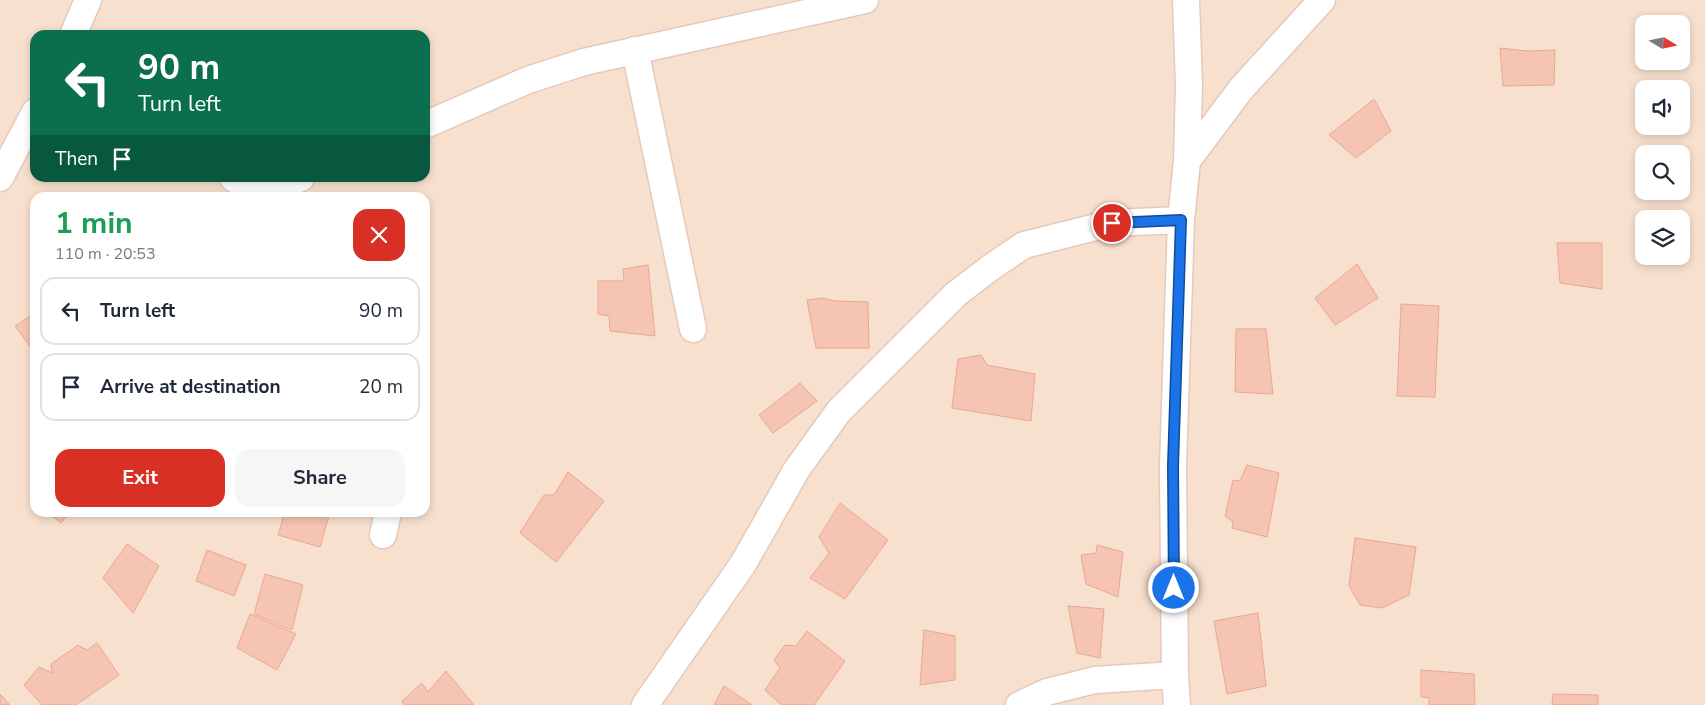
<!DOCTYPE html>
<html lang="en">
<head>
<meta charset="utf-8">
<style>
	body { margin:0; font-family:"Nunito Sans",sans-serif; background:#f6f6f7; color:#1f2937; height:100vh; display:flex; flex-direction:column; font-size:19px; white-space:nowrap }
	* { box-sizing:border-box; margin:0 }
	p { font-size:16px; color:#747a83 }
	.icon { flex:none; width:28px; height:28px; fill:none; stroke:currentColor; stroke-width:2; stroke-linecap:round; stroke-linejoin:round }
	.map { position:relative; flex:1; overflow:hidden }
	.sheet { position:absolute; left:30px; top:192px; width:400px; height:325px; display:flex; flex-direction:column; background:#fff; border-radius:15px; box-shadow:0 2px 8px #0003 }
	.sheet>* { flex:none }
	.hud { position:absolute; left:30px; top:30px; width:400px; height:152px; border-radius:15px; box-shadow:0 2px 8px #0003; background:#0b6e4f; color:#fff; overflow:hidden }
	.needle { width:32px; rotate:100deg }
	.controls { position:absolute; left:1635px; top:15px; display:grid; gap:10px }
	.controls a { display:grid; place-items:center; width:55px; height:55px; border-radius:10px; background:#fff; box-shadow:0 2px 8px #0003; font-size:25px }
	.pin { position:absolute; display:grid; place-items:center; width:42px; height:42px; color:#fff; margin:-21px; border:2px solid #fff; border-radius:50%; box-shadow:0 1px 5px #0007 }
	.me { position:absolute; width:55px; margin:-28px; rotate:0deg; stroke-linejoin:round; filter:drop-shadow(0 0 4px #0008) }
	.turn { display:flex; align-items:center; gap:18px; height:105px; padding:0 25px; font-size:22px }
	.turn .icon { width:65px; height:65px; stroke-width:2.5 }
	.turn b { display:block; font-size:35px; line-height:42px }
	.then { display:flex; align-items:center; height:48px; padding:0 25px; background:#0003; gap:10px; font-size:19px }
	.round { display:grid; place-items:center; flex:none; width:52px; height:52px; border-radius:15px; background:#f6f6f7 }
	.overview { display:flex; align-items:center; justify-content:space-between; height:85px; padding:0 25px }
	h1 { font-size:30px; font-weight:700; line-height:38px; color:#1e9e55 }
	.cta { display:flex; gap:10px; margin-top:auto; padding:10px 25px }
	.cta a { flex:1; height:58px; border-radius:15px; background:#d93025; color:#fff; font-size:20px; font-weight:700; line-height:58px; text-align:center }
	.cta a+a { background:#f6f6f7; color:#1f2937 }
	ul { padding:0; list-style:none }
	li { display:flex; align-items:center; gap:15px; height:68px; margin:0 10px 8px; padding:0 15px; border:2px solid #e0e1e3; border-radius:15px }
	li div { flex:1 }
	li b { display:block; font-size:19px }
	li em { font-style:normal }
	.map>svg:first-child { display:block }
</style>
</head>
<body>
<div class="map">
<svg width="1705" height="705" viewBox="0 0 1705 705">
	<rect width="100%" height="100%" fill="#feeddd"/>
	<path fill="#f8e0ce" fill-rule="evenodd" d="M 0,0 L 1705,0 L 1705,705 L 0,705 ZM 1644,24 L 1681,24 L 1681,61 L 1644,61 ZM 35,35 L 425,35 L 425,178 L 35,178 ZM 1644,89 L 1681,89 L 1681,126 L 1644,126 ZM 1644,154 L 1681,154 L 1681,191 L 1644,191 ZM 35,198 L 425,198 L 425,512 L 35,512 ZM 1644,219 L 1681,219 L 1681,256 L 1644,256 Z"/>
	<path fill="#f6c4b2" stroke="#eaa791" d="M 1500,48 L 1527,51 L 1555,50 L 1554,85 L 1503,86 Z
		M 1374,99 L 1391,131 L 1356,158 L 1329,135 Z
		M 1557,243 L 1602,243 L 1602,289 L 1560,283 Z
		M 1357,264 L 1378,298 L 1335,325 L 1315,298 Z
		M 648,265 L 655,336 L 610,331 L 609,316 L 598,314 L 598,281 L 624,281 L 623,269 Z
		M 824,298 L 834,301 L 868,302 L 869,348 L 816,348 L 807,300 Z
		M 1401,304 L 1439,306 L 1435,397 L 1397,396 Z
		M 35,313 L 35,353 L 15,326 Z
		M 1236,329 L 1266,329 L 1273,394 L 1235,392 Z
		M 981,355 L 987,365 L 1035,374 L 1031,421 L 952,408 L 958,359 Z
		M 800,383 L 817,401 L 773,433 L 759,415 Z
		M 1247,465 L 1279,473 L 1267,537 L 1232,528 L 1233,522 L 1225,516 L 1233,480 L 1240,481 Z
		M 568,472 L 604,501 L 556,562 L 520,533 L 544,495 L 554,495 Z
		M 840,503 L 888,540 L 845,599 L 810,578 L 829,553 L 819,537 Z
		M 47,512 L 70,512 L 61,523 Z
		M 285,512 L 330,512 L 320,547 L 278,535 Z
		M 1355,538 L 1416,547 L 1409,595 L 1382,608 L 1360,605 L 1349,586 Z
		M 127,544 L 159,566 L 133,613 L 103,578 Z
		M 1097,545 L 1123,552 L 1118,597 L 1086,584 L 1081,555 L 1096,553 Z
		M 207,550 L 246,565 L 234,596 L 196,581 Z
		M 265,574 L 303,585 L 292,630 L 254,614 Z
		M 1068,606 L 1104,609 L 1100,658 L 1077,653 Z
		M 1258,613 L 1266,686 L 1227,694 L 1214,621 Z
		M 250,614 L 296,634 L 277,670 L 237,648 Z
		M 924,630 L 955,636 L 955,680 L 920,685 Z
		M 807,631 L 845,661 L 814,705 L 781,705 L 765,690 L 780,668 L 774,660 L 785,645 L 796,646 Z
		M 97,643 L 119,675 L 76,705 L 42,705 L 24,685 L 39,667 L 52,673 L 51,664 L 78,645 L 87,650 Z
		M 1421,670 L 1474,674 L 1475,705 L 1428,705 L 1430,698 L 1421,697 Z
		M 446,671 L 474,705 L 404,705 L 402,701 L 422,683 L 428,692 Z
		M 724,686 L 752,705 L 714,705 Z
		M 0,694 L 10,705 L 0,705 Z
		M 1553,694 L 1598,695 L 1598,705 L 1552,705 Z"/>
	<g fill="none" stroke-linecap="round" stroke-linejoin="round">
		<defs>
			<path id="minor" d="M 73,35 L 88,0
				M 635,50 L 693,329
				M 425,125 L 528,80 L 584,62 L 865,0
				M 1187,161 L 1241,89 L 1322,0
				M 0,178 L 35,112
				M 233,178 L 264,198
				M 260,195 L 301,178
				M 383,535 L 388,512
				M 645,705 L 743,564 L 797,469 L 839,411 L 956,294 L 990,268 L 1024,245 L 1112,223 L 1181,220
				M 1019,705 L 1047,692 L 1095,680 L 1175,675
				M 1177,705 L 1175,675 L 1173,466 L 1181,220 L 1187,161 L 1189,86 L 1186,0"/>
		</defs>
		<use href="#minor" stroke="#e5c9bc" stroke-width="29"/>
		<use href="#minor" stroke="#fff" stroke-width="26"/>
	</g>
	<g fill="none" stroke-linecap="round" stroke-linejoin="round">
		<defs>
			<path id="route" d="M 1112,223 L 1181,220 L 1173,466 L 1174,588"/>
		</defs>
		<use href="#route" stroke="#114b97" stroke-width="12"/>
		<use href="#route" stroke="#1a73e8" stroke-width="9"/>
	</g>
</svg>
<div class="controls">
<a><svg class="needle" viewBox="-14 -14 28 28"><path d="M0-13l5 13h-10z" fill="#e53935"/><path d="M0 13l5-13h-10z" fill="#747a83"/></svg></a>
<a><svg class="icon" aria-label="sound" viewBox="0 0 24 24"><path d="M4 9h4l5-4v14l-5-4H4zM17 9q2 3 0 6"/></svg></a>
<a><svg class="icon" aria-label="search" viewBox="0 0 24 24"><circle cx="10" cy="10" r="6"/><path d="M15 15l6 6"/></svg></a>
<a><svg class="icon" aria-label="layers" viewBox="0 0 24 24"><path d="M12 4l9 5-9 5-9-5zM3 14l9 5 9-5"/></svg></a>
</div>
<div class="pin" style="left:1112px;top:223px;background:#d93025"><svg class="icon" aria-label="arrive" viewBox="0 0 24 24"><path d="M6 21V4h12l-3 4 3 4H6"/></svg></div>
<svg class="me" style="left:1174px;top:588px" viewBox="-20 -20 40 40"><circle r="17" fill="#1a73e8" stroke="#fff" stroke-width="3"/><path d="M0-11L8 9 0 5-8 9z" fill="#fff"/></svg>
<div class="hud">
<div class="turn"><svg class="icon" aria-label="left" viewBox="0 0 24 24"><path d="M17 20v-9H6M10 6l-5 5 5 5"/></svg><div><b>90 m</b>Turn left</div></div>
<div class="then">Then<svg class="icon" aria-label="arrive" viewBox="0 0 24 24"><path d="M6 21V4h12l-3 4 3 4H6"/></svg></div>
</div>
<section class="sheet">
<div class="overview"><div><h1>1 min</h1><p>110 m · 20:53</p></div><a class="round" style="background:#d93025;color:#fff"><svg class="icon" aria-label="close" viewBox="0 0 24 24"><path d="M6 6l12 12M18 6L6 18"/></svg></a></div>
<ul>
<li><svg class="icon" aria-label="left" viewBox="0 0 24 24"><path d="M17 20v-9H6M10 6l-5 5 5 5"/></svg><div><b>Turn left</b></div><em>90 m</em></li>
<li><svg class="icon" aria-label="arrive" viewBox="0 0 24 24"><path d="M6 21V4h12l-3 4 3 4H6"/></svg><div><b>Arrive at destination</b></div><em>20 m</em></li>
</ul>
<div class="cta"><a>Exit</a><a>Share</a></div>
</section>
</div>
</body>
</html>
